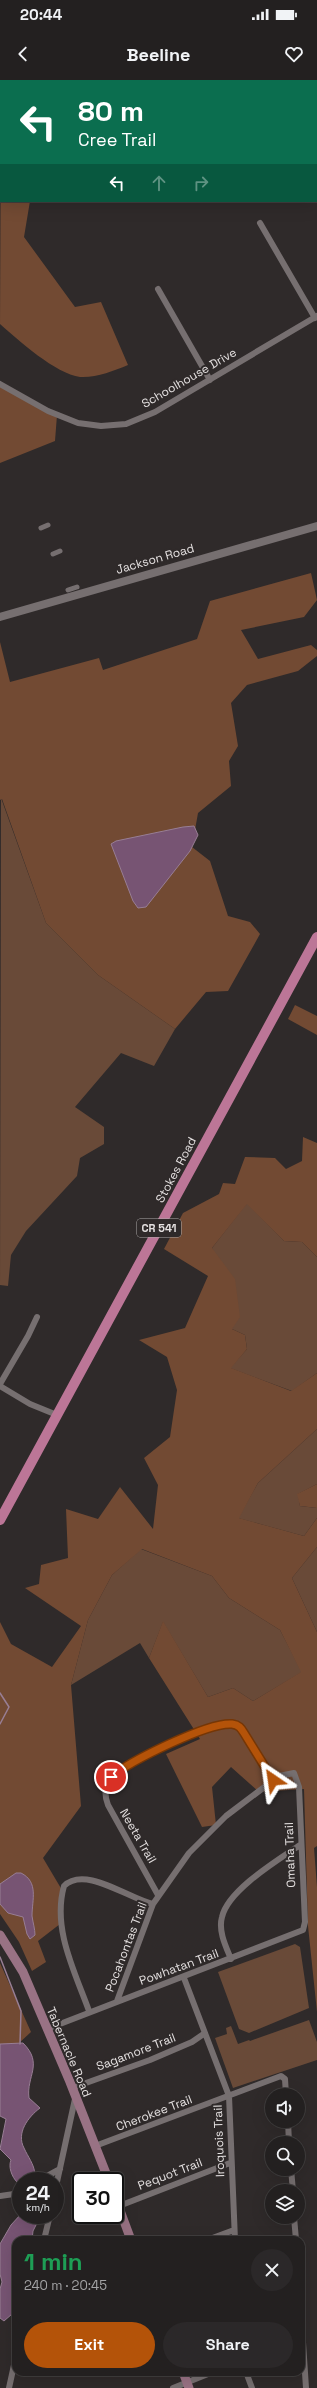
<!DOCTYPE html>
<html lang="en">
<head>
<meta charset="utf-8">
<style>
	body { margin:0; font-family:"Space Grotesk",sans-serif; background:#2b2829; color:#f1f3f6; height:100vh; display:flex; flex-direction:column; font-size:15px; white-space:nowrap }
	* { box-sizing:border-box; margin:0 }
	p { font-size:13px; color:#a3a3a5 }
	.icon { flex:none; width:22px; height:22px; fill:none; stroke:currentColor; stroke-width:2; stroke-linecap:round; stroke-linejoin:round }
	.map { position:relative; flex:1; overflow:hidden }
	.panel { position:absolute; left:12px; top:2156px; width:293px; height:140px; display:flex; flex-direction:column; background:#232020; border-radius:12px; box-shadow:0 4px 16px #0002,0 0 0 1px #403e3e }
	.panel>* { flex:none }
	.banner { position:absolute; left:0px; top:0px; width:317px; height:122px; box-shadow:0 4px 16px #0002,0 0 0 1px #403e3e; background:#0b6e4f; color:#fff; overflow:hidden }
	.tools { position:absolute; left:265px; top:2008px; display:grid; gap:8px }
	.tools a { display:grid; place-items:center; width:40px; height:40px; border-radius:50%; background:#232020; box-shadow:0 4px 16px #0002,0 0 0 1px #403e3e; font-size:20px }
	.speed { position:absolute; left:12px; top:2092px; display:flex; gap:8px; font-size:20px; font-weight:700; text-align:center }
	.speed>* { display:grid; place-content:center; width:52px; height:52px; border-radius:50%; background:#232020; box-shadow:0 4px 16px #0002,0 0 0 1px #403e3e; line-height:1 }
	.speed small { font-size:10px; font-weight:400 }
	.speed .limit { border:2px solid #111; border-radius:6px; background:#fff; color:#111 }
	.pin { position:absolute; display:grid; place-items:center; width:34px; height:34px; color:#fff; margin:-17px; border:2px solid #fff; border-radius:50%; box-shadow:0 1px 4px #0007 }
	.me { position:absolute; width:44px; margin:-22px; rotate:328deg; stroke-linejoin:round; filter:drop-shadow(0 0 3px #0008) }
	.turn { display:flex; align-items:center; gap:14px; height:84px; padding:0 12px; font-size:18px }
	.turn .icon { width:52px; height:52px; stroke-width:2.5 }
	.turn b { display:block; font-size:28px; line-height:34px }
	.lanes { display:flex; align-items:center; height:38px; padding:0 12px; background:#0003; justify-content:center; gap:20px; direction:ltr }
	.lanes .off { opacity:.35 }
	.round { display:grid; place-items:center; flex:none; width:42px; height:42px; border-radius:21px; background:#2b2829 }
	.summary { display:flex; align-items:center; justify-content:space-between; height:68px; padding:0 12px }
	h1 { font-size:24px; font-weight:600; line-height:30px; color:#1e9e55 }
	.cta { display:flex; gap:8px; margin-top:auto; padding:8px 12px }
	.cta a { flex:1; height:46px; border-radius:24px; background:#b45309; color:#fff; font-size:16px; font-weight:600; line-height:46px; text-align:center }
	.cta a+a { background:#2b2829; color:#f1f3f6 }
	.status { display:flex; justify-content:space-between; align-items:center; height:28px; padding:0 20px; background:#232020; direction:ltr }
	.status svg { height:11px; fill:currentColor }
	header { display:flex; justify-content:space-between; align-items:center; height:52px; padding:0 12px; background:#232020; font-size:18px; font-weight:600 }
	.map>svg:first-child { display:block }
</style>
</head>
<body>
<div class="status"><b>20:44</b><svg viewBox="0 0 49 12"><path d="M0 12V9h3v3zM5 12V6h3v6zM10 12V3h3v9zM15 12V0h3v12zM26 1h20v11H26zM47 4h2v5h-2z"/></svg></div>
<header><svg class="icon" aria-label="back" viewBox="0 0 24 24"><path d="M15 5l-7 7 7 7"/></svg>Beeline<svg class="icon" aria-label="heart" viewBox="0 0 24 24"><path d="M12 20l-8-8c-3-5 5-10 8-4 3-6 11-1 8 4z"/></svg></header>
<div class="map">
<svg width="317" height="2308" viewBox="0 0 317 2308">
	<rect width="100%" height="100%" fill="#2f2a2a"/>
	<path fill="#694a38" d="M 1,718 L 46,843 L 98,895 L 175,949 L 154,986 L 121,973 L 75,1027 L 104,1047 L 104,1064 L 80,1078 L 77,1096 L 26,1151 L 11,1175 L 8,1206 L 0,1205 Z
		M 247,1123 L 284,1161 L 302,1162 L 317,1177 L 317,1293 L 292,1311 L 230,1288 L 247,1269 L 245,1255 L 232,1249 L 212,1168 Z
		M 317,1349 L 317,1404 L 298,1414 L 300,1426 L 317,1428 L 317,1438 L 304,1456 L 238,1438 L 258,1403 Z
		M 317,1467 L 317,1552 L 292,1498 Z
		M 141,1469 L 212,1496 L 229,1518 L 280,1550 L 302,1592 L 253,1621 L 233,1608 L 208,1617 L 163,1542 L 149,1578 L 140,1563 L 71,1605 L 88,1540 L 112,1495 Z
		M 295,1864 L 300,1867 L 309,1928 L 249,1953 L 239,1949 L 218,1892 Z
		M 309,1940 L 317,1962 L 317,1980 L 233,2008 L 215,1958 L 227,1954 L 226,1948 L 231,1946 L 238,1964 L 249,1960 L 250,1961 Z"/>
	<path fill="#724a33" d="M 1,21 L 1,121 L 30,121 L 24,157 L 75,227 L 101,222 L 128,285 C 113,291 96,298 80,297 C 56,294 18,260 0,244 Z
		M 0,304 L 57,335 L 55,361 L 0,383 Z
		M 311,493 L 317,520 L 304,537 L 241,550 L 258,579 L 311,565 L 317,570 L 317,576 L 298,591 L 247,605 L 231,623 L 238,666 L 229,681 L 231,706 L 198,733 L 192,767 L 210,781 L 228,836 L 250,842 L 260,854 L 228,911 L 206,912 L 175,949 L 98,895 L 46,843 L 2,719 L 0,720 L 0,562 L 10,602 L 99,578 L 103,590 L 197,559 L 210,521 Z
		M 295,925 L 317,936 L 317,955 L 288,939 Z
		M 303,1057 L 317,1063 L 317,1177 L 302,1162 L 284,1161 L 247,1124 L 212,1168 L 235,1199 L 240,1237 L 232,1249 L 245,1255 L 247,1269 L 231,1288 L 291,1311 L 317,1293 L 317,1349 L 258,1403 L 239,1438 L 304,1456 L 317,1438 L 317,1467 L 292,1498 L 317,1552 L 317,1766 L 314,1768 L 317,1807 L 317,1932 L 308,1846 L 304,1709 L 259,1712 L 231,1687 L 212,1707 L 216,1745 L 202,1747 L 166,1674 L 200,1659 L 149,1578 L 163,1541 L 208,1617 L 233,1608 L 253,1621 L 301,1592 L 280,1550 L 229,1518 L 212,1496 L 142,1469 L 112,1495 L 88,1540 L 71,1605 L 81,1726 L 43,1778 L 62,1810 L 60,1844 L 38,1861 L 46,1882 L 32,1891 L 19,1862 L 0,1834 L 0,1542 L 11,1564 L 52,1587 L 81,1546 L 25,1508 L 39,1504 L 41,1485 L 68,1478 L 66,1429 L 98,1439 L 120,1407 L 153,1449 L 158,1405 L 144,1378 L 170,1357 L 177,1310 L 167,1277 L 139,1260 L 185,1248 L 208,1196 L 164,1169 L 183,1133 L 219,1114 L 223,1103 L 235,1104 L 245,1077 L 275,1078 L 286,1089 L 302,1081 Z
		M 317,1404 L 317,1428 L 300,1426 L 297,1414 Z
		M 0,1883 L 31,1952 L 18,1964 L 0,1965 Z"/>
	<path fill="#775473" stroke="#987e94" d="M 194,746 L 198,755 L 190,771 L 146,827 L 138,828 L 133,821 L 111,764 L 116,761 L 183,747 Z
		M 16,1793 L 21,1793 C 39,1802 32,1820 32,1836 C 33,1843 35,1849 35,1855 L 30,1859 L 27,1854 L 23,1837 L 8,1833 L 0,1824 L 0,1804 Z
		M 23,1963 C 44,1984 26,1996 29,2018 L 40,2028 C 28,2037 16,2053 24,2068 C 28,2077 34,2084 35,2094 L 31,2099 L 21,2101 L 21,2103 L 17,2102 C 12,2097 8,2087 11,2080 L 0,2069 L 6,2039 L 0,2036 L 0,1964 Z
		M 21,2134 L 41,2135 L 33,2151 L 32,2160 L 16,2160 L 14,2226 L 12,2234 L 4,2241 L 0,2238 L 0,2209 L 2,2202 L 0,2194 L 0,2164 L 11,2145 Z"/>
	<g fill="none" stroke-linecap="round" stroke-linejoin="round">
		<path stroke="#987e94" stroke-width="1.5" d="M 0,1613 L 9,1627 L 0,1644
			M 0,1877 L 21,1931 L 20,1964"/>
		<path stroke="#766f70" stroke-width="5" d="M 41,448 L 48,445
			M 53,474 L 60,471
			M 68,510 L 77,507"/>
		<path stroke="#766f70" stroke-width="6" d="M 260,143 L 315,238
			M 158,209 L 210,300
			M 0,304 L 48,331 L 78,343 L 101,346 L 126,344 L 155,332 L 317,236
			M 0,1304 L 28,1256 L 37,1237
			M 0,1306 L 30,1324 L 57,1335
			M 158,1815 L 108,1725 C 105,1717 104,1709 108,1701 C 119,1681 206,1646 230,1644 C 236,1644 239,1646 243,1651 L 273,1700
			M 231,1879 C 226,1867 218,1851 222,1837 C 228,1810 278,1780 300,1765
			M 184,1898 L 229,2016 L 235,2160
			M 89,1931 C 75,1892 52,1849 64,1806 C 85,1785 129,1819 153,1824
			M 47,1949 L 303,1850 L 305,1842 L 299,1707 L 294,1693 L 279,1696 L 226,1736 L 189,1773 L 153,1824 L 117,1921
			M 72,2008 L 150,1980 L 192,1962 L 205,1953
			M 288,2041 L 289,2063
			M 95,2066 L 281,1996 L 285,1999 L 286,2015
			M 291,2089 L 293,2111
			M 38,2101 L 60,2089
			M 55,2111 L 75,2019
			M 0,2116 L 14,2114 L 21,2109
			M 119,2126 L 230,2083
			M 294,2137 L 296,2160
			M 44,2160 L 50,2135
			M 207,2160 L 234,2150
			M 301,2232 L 306,2308
			M 246,2292 L 252,2308
			M 9,2308 L 16,2276
			M 173,2308 L 213,2292"/>
		<path stroke="#766f70" stroke-width="8" d="M 0,537 L 317,446"/>
		<path stroke="#997284" stroke-width="9" d="M 0,1855 L 23,1892 L 70,2002 L 109,2101
			M 115,2117 L 131,2160
			M 183,2292 L 189,2308"/>
		<path stroke="#bc7697" stroke-width="10" d="M 0,1440 L 317,857"/>
	</g>
	<g fill="none" stroke-linecap="round" stroke-linejoin="round">
		<defs>
			<path id="route" d="M 111,1697 C 130,1681 208,1642 232,1644 C 239,1645 241,1648 244,1653 L 273,1700"/>
		</defs>
		<use href="#route" stroke="#753606" stroke-width="10"/>
		<use href="#route" stroke="#b45309" stroke-width="7"/>
	</g>
	<g text-anchor="middle" dominant-baseline="central" stroke-width="4" stroke-linejoin="round" paint-order="stroke">
		<rect fill="#2f2a2a" stroke="#aeaaaa" stroke-width="1" x="137" y="1139" width="44" height="18" rx="3"/>
		<g font-size="11" font-weight="bold" fill="#e5e1e1">
			<text x="159" y="1148">CR 541</text>
		</g>
		<g font-size="12" fill="#e5e1e1" stroke="#2f2a2a">
			<text transform="translate(189 298) rotate(-30)">Schoolhouse Drive</text>
			<text transform="translate(155 479) rotate(-16)">Jackson Road</text>
			<text transform="translate(176 1090) rotate(-62)">Stokes Road</text>
			<text transform="translate(138 1756) rotate(60)">Neeta Trail</text>
			<text transform="translate(290 1775) rotate(-92)">Omaha Trail</text>
			<text transform="translate(126 1867) rotate(-69)">Pocahontas Trail</text>
			<text transform="translate(179 1887) rotate(-20)">Powhatan Trail</text>
			<text transform="translate(69 1972) rotate(67)">Tabernacle Road</text>
			<text transform="translate(136 1972) rotate(-21)">Sagamore Trail</text>
			<text transform="translate(154 2033) rotate(-21)">Cherokee Trail</text>
			<text transform="translate(219 2061) rotate(-92)">Iroquois Trail</text>
			<text transform="translate(170 2094) rotate(-21)">Pequot Trail</text>
		</g>
	</g>
</svg>
<div class="tools">
<a><svg class="icon" aria-label="sound" viewBox="0 0 24 24"><path d="M4 9h4l5-4v14l-5-4H4zM17 9q2 3 0 6"/></svg></a>
<a><svg class="icon" aria-label="search" viewBox="0 0 24 24"><circle cx="10" cy="10" r="6"/><path d="M15 15l6 6"/></svg></a>
<a><svg class="icon" aria-label="layers" viewBox="0 0 24 24"><path d="M12 4l9 5-9 5-9-5zM3 14l9 5 9-5"/></svg></a>
</div>
<div class="speed"><div>24<small>km/h</small></div><div class="limit">30</div></div>
<div class="pin" style="left:111px;top:1697px;background:#d93025"><svg class="icon" aria-label="arrive" viewBox="0 0 24 24"><path d="M6 21V4h12l-3 4 3 4H6"/></svg></div>
<svg class="me" style="left:273px;top:1700px" viewBox="-20 -20 40 40"><path d="M0-17L14 15 0 8-14 15z" fill="#b45309" stroke="#fff" stroke-width="4"/></svg>
<div class="banner">
<div class="turn"><svg class="icon" aria-label="left" viewBox="0 0 24 24"><path d="M17 20v-9H6M10 6l-5 5 5 5"/></svg><div><b>80 m</b>Cree Trail</div></div>
<div class="lanes"><svg class="icon" aria-label="left" viewBox="0 0 24 24"><path d="M17 20v-9H6M10 6l-5 5 5 5"/></svg><svg class="icon off" aria-label="ahead" viewBox="0 0 24 24"><path d="M12 20V5M6 11l6-6 6 6"/></svg><svg class="icon off" aria-label="right" viewBox="0 0 24 24"><path d="M7 20v-9h11M14 6l5 5-5 5"/></svg></div>
</div>
<section class="panel">
<div class="summary"><div><h1>1 min</h1><p>240 m · 20:45</p></div><a class="round"><svg class="icon" aria-label="close" viewBox="0 0 24 24"><path d="M6 6l12 12M18 6L6 18"/></svg></a></div>
<div class="cta"><a>Exit</a><a>Share</a></div>
</section>
</div>
</body>
</html>
